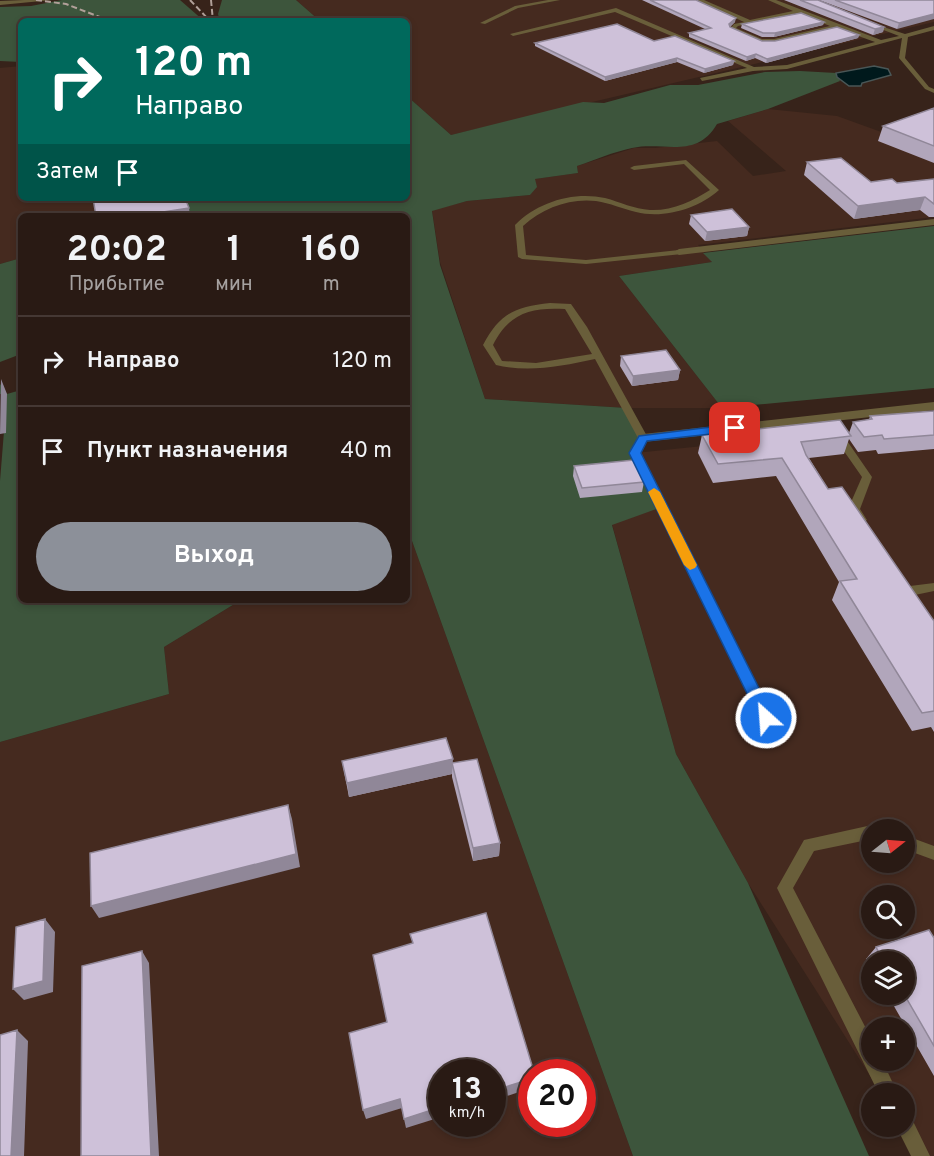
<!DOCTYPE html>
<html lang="ru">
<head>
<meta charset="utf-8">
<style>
	body { margin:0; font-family:Overpass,sans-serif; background:#352722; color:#f1f3f6; height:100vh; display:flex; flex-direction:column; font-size:22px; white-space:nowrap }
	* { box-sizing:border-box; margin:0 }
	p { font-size:20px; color:#a5a1a0 }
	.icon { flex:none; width:33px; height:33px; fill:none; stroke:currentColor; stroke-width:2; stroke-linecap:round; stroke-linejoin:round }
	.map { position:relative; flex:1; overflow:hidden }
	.sheet { position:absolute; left:18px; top:213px; width:392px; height:390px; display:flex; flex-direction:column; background:#291a14; border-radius:9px; box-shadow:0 3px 9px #0003,0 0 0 2px #453834 }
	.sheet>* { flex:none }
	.banner { position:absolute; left:18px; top:18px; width:392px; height:183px; border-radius:9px; box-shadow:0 3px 9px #0003,0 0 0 2px #453834; background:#00695c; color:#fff; overflow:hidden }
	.needle { width:39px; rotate:73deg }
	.buttons { position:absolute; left:861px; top:819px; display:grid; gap:12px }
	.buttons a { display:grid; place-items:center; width:54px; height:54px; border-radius:50%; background:#291a14; box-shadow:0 3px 9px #0003,0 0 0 2px #453834; font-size:30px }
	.speed { position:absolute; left:428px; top:1059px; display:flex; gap:12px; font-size:30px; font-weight:700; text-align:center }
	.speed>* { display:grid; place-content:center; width:78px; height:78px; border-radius:50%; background:#291a14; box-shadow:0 3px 9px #0003,0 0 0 2px #453834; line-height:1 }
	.speed small { font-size:15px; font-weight:400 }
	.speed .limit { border:9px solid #d22; background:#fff; color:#111 }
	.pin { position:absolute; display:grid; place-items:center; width:51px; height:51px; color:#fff; margin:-26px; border-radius:12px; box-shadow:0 3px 9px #0006 }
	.me { position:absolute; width:66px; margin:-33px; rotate:334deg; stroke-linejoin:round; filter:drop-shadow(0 0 4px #0008) }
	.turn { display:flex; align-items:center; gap:21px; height:126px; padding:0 18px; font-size:27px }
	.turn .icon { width:78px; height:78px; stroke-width:2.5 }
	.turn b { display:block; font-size:42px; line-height:51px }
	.then { display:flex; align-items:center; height:57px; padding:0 18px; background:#0003; gap:12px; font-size:22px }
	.eta { display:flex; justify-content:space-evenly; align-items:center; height:102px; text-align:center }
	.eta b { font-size:36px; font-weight:700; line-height:42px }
	.primary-button { display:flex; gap:12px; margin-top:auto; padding:12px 18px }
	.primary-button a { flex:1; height:69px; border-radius:36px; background:#8c9099; color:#fff; font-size:24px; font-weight:700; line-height:69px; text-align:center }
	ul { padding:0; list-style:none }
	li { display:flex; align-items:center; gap:18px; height:90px; padding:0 18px; border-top:2px solid #453834 }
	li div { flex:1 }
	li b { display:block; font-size:22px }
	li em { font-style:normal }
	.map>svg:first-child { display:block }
</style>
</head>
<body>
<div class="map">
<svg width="934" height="1156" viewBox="0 0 934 1156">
	<rect width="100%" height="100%" fill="#37231a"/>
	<path fill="#452a1f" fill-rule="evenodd" d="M 296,0 L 934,0 L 934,22 L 451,135 L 407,96 L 406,21 L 320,21 Z
		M 21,66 L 21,198 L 184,198 L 190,216 L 21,216 L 21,258 L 0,264 L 0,68 Z
		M 768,109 L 837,116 L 934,151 L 934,217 L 698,245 L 712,262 L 619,276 L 722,408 L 627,408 L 485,399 L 440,262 L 432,210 L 467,201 L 530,195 L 534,179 L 578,173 L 577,166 L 634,148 L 655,148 L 717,141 L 753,176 L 786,171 L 728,121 Z
		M 934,422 L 934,1156 L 920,1156 L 904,1126 L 904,1094 L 881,1093 L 748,883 L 676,754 L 612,524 L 662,507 L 635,453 ZM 872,830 L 904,830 L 904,862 L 872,862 ZM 872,896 L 904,896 L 904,928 L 872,928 ZM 872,962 L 904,962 L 904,994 L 872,994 ZM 872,1028 L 904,1028 L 904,1060 L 872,1060 Z
		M 407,527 L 633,1156 L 0,1156 L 0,742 L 169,694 L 164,647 L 241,600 L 406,600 ZM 441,1072 L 492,1072 L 492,1124 L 441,1124 ZM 531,1072 L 582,1072 L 582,1124 L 531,1124 Z"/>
	<path fill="#3d553c" d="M 62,0 L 180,0 L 204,21 L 21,21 L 21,62 L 0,61 L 0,7 L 31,6 Z
		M 222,0 L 296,0 L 320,21 L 220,21 L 218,14 Z
		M 800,71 L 836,73 L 840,81 L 768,109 L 717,124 C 696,160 664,141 632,148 C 613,152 595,160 577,166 L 578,173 L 535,179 L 537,187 L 530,195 L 467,201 L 432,211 L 440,265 L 485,399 L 627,408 L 643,438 L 635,453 L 662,507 L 612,525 L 676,754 L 748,883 L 869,1156 L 633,1156 L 407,527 L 406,216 L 190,216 L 184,198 L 406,198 L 407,96 L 451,135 L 583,102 L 604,103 L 670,85 L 698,85 L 765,72 Z
		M 934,226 L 934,388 L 722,408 L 619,276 L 712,262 L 703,253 Z
		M 21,258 L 21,354 L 0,362 L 0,264 Z
		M 0,384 L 7,394 L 21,390 L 21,600 L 241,600 L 164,647 L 169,694 L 0,742 L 0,481 L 7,394 L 0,394 Z"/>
	<path fill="#00191c" stroke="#495656" stroke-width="1.5" d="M 874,66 L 888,69 L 891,75 L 862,83 L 861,86 L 849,86 L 837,77 L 836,73 Z"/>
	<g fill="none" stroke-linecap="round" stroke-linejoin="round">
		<path fill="#695e3a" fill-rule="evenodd" d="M 24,0 L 52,0 L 0,5 L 0,1 Z
			M 548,0 L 560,0 L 518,8 L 485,24 L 480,23 L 515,6 Z
			M 697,0 L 704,0 L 750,20 L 793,11 L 768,0 L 776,0 L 881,40 L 899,36 L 868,24 L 868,22 L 905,34 L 934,26 L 934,30 L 908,37 L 905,58 L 929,87 L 934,89 L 934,93 L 925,89 L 899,58 L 902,38 L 787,69 L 753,71 L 702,81 L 700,78 L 747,68 L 615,12 L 513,36 L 510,34 L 616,8 L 754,67 L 787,65 L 875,42 L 836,28 L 774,43 L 761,43 L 730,29 L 734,24 L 744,22 ZM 798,13 L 830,26 L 774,39 L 762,39 L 736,28 L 738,26 Z
			M 686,160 L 719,190 C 698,209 663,219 636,212 C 623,209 610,203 596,201 C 569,198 543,208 523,226 L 526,255 L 586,260 L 679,250 L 682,250 L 682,254 L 586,264 L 522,259 L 518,257 L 515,225 C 537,202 574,191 605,198 C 620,202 634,209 650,210 C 672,211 693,201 710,190 L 684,164 L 634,170 L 630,168 L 634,166 Z
			M 550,303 L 571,304 L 587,327 L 648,438 L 640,453 L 774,718 L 772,722 L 767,724 L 762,722 L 630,453 L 638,438 L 595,359 C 562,366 529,373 496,365 L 483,345 C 500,313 515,307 550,303 ZM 565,309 L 592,354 L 536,363 L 502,361 L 493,345 C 509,313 531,307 565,309 Z
			M 837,431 L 841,432 L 872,477 L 860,509 L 867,520 L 861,524 L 857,523 L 848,509 L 862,477 L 832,434 Z
			M 934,583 L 934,591 L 910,596 L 904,591 L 910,586 Z
			M 872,825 L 878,830 L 872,830 L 872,839 L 814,851 L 793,888 L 872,1040 L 872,1060 L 882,1060 L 898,1094 L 879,1094 L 777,888 L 804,840 Z
			M 904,835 L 934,846 L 934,860 L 904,849 Z
			M 904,1115 L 911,1117 L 930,1156 L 911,1156 L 896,1126 L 904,1126 Z"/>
		<path fill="#695e3a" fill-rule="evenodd" d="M 934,219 L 934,225 L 679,255 L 674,252 L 679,249 Z
			M 934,402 L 934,410 L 643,442 L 637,438 L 643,434 Z"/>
		<path stroke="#b1a099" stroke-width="2" stroke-dasharray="6 3" stroke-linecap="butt" d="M 36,0 L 66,4 L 110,21
			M 190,0 L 210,21
			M 211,0 L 213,21"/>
	</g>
	<path fill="#b1a6bb" d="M 642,0 L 696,0 L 735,22 L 730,27 L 762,41 L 775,41 L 859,35 L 858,38 L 766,63 L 755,58 L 746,61 L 689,37 L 689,33 L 705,29 Z
		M 784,0 L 818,0 L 884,27 L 883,32 L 873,35 Z
		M 819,0 L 934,0 L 897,29 Z
		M 824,22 L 823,25 L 774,37 L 762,37 L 741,28 L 742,24 Z
		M 654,41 L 734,61 L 733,65 L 704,73 L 677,62 L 605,81 L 535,46 L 535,43 Z
		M 934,108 L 934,163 L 878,141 L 883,126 Z
		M 807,162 L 871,182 L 897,183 L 934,179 L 934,217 L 929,217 L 920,210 L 854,219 L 804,175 Z
		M 691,215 L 749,227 L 747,236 L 705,241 L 689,224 Z
		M 621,356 L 680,370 L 678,380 L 632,386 L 620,366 Z
		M 934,411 L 934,449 L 878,454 L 876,450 L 858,452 L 849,439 L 844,454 L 809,458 L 828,489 L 934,621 L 934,732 L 931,727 L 912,731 L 832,600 L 839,582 L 776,476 L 713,483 L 698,453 L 702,435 L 849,433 L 853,422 L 869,420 L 870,416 Z
		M 574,466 L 644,482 L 642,492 L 580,498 L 573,476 Z
		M 342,761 L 453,763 L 500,843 L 499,856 L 473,861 L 452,777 L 452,774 L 349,797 Z
		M 934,938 L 934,1076 L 887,994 L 904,994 L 904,962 L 872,962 L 872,968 L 866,959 L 876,947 Z"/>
	<path fill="#908798" d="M 934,14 L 934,19 L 897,29 L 899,23 Z
		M 736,18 L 735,22 L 728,28 L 729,24 Z
		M 824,22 L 823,25 L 774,37 L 775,33 Z
		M 884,27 L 883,32 L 873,35 L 875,29 Z
		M 859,35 L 858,38 L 766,63 L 767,59 Z
		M 756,54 L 755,58 L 746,61 L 747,57 Z
		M 677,58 L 677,62 L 605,81 L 605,77 Z
		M 734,61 L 733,65 L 704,73 L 705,69 Z
		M 925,197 L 920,210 L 854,219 L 858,206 Z
		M 189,208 L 190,216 L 137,216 Z
		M 749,227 L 747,236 L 705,241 L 707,232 Z
		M 680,370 L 678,380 L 632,386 L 633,376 Z
		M 1,379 L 7,394 L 6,433 L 0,434 Z
		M 453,759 L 452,774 L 349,797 L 347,783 Z
		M 288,805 L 292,819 L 300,867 L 99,918 L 91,906 Z
		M 500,843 L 499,856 L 473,861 L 473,848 Z
		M 45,919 L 55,932 L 53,992 L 24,1000 L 13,989 Z
		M 142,951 L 149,963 L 159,1156 L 151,1156 Z
		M 17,1030 L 28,1041 L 24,1156 L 11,1156 Z
		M 531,1079 L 531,1088 L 492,1101 L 492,1091 Z
		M 400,1099 L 402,1108 L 366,1119 L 363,1110 Z
		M 441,1107 L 441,1117 L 406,1128 L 404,1119 Z"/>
	<path fill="#cec1d9" stroke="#908798" stroke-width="1.5" d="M 650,0 L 696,0 L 736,18 L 729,24 L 730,27 L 762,41 L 775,41 L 837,27 L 859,35 L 767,59 L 756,54 L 747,57 L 689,33 L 711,28 Z
		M 800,0 L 818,0 L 884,27 L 875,29 Z
		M 835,0 L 934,0 L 934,14 L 899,23 Z
		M 801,13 L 824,22 L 775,33 L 763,33 L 742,24 Z
		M 617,24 L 654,41 L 675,36 L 734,61 L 705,69 L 677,58 L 605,77 L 535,43 Z
		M 934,108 L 934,146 L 883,126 Z
		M 841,158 L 871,182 L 892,179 L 897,183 L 934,179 L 934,204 L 925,197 L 858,206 L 807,162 Z
		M 93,198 L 185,198 L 189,208 L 137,216 L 96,216 Z
		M 732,209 L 749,227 L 707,232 L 691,215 Z
		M 666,350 L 680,370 L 633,376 L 621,356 Z
		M 934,411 L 934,435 L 884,439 L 882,435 L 864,437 L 853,422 L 872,419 L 870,416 Z
		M 840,420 L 851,436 L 801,442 L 806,455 L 828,489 L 842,487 L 934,621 L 934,711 L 922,713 L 840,581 L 857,579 L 782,458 L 718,464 L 702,435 Z
		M 634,460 L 644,482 L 582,488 L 574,466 Z
		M 446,738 L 453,759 L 347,783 L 342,761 Z
		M 477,759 L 500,843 L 473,848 L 452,763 Z
		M 288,805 L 296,854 L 91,906 L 90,853 Z
		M 486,913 L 534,1072 L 531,1072 L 531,1079 L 492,1091 L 492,1072 L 441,1072 L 441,1107 L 404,1119 L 400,1099 L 363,1110 L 349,1033 L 387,1022 L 373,955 L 413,943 L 410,934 Z
		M 45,919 L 43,981 L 13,989 L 16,927 Z
		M 929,930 L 934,938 L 934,1046 L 904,994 L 904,962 L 884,962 L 876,947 Z
		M 142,951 L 151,1156 L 81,1156 L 82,966 Z
		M 17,1030 L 11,1156 L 0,1156 L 0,1035 Z"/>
	<path fill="#1a73e8" stroke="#114b97" stroke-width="1.5" d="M 735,424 L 741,428 L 739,431 L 647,441 L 641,453 L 774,718 L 766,724 L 761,722 L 629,453 L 639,436 Z"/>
	<path fill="#f59e0b" d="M 654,488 L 660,492 L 697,565 L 695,568 L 690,570 L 684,565 L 648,492 Z"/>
</svg>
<div class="buttons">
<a><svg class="needle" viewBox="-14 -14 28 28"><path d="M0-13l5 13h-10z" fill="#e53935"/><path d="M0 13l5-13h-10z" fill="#a5a1a0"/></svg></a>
<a><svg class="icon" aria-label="search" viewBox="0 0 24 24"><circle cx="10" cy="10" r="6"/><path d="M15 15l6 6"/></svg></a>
<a><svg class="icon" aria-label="layers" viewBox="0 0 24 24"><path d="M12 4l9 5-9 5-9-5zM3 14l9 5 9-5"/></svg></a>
<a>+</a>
<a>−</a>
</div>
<div class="speed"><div>13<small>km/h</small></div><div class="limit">20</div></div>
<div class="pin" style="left:735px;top:428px;background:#d93025"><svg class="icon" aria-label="arrive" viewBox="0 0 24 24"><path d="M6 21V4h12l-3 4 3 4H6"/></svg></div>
<svg class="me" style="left:766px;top:718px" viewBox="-20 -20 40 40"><circle r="17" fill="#1a73e8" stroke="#fff" stroke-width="3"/><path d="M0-11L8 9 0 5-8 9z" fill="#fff"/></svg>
<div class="banner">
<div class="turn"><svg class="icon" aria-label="right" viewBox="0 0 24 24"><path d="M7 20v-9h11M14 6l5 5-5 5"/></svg><div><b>120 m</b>Направо</div></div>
<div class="then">Затем<svg class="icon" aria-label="arrive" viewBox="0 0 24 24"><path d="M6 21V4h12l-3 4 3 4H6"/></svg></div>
</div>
<section class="sheet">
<div class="eta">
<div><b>20:02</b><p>Прибытие</p></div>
<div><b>1</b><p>мин</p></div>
<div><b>160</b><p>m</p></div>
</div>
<ul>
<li><svg class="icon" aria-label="right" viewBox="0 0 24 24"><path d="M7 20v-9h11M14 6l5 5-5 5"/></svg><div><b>Направо</b></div><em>120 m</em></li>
<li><svg class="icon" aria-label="arrive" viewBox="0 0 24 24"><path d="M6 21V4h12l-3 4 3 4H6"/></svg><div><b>Пункт назначения</b></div><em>40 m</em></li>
</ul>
<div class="primary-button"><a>Выход</a></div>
</section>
</div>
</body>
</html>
